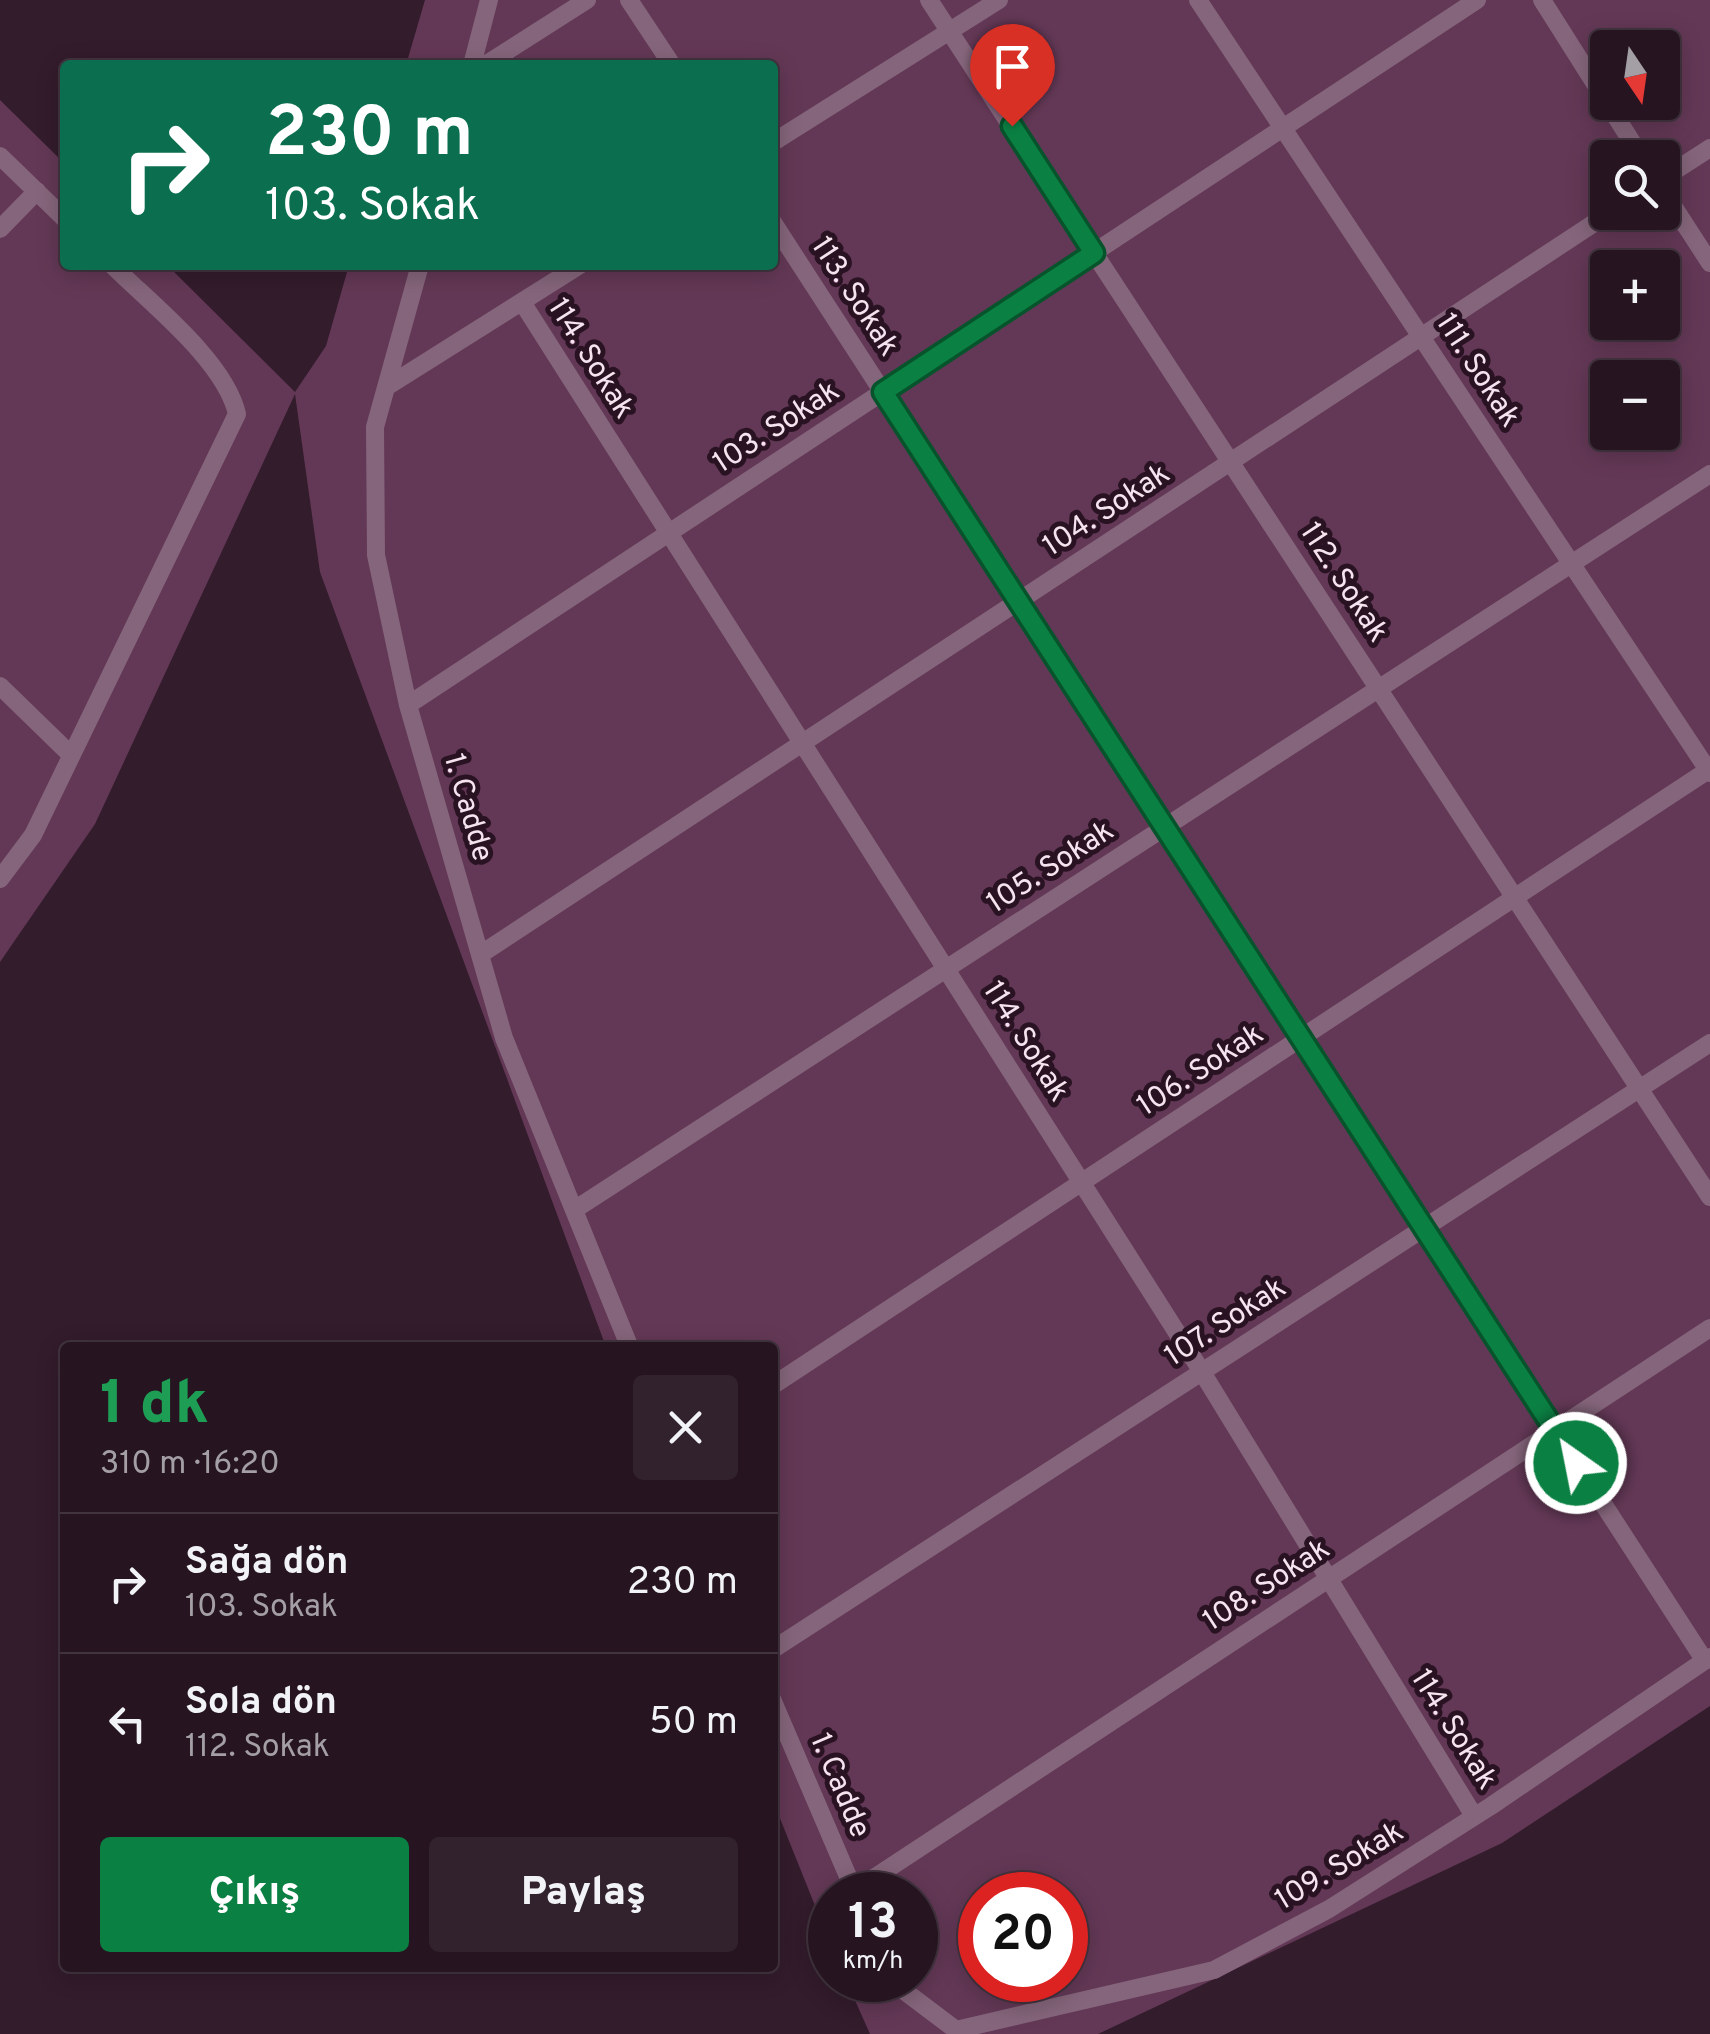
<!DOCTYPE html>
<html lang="tr">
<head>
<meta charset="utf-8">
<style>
	body { margin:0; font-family:Overpass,sans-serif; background:#32222e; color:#f1f3f6; height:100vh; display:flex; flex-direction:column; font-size:38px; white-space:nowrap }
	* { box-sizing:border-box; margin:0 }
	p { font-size:32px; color:#a49fa5 }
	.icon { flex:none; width:55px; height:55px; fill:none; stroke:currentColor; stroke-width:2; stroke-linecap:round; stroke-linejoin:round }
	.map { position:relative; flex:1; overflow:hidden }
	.drawer { position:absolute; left:60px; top:1342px; width:718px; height:630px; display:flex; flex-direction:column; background:#261521; border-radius:10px; box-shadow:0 5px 25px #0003,0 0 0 2px #42343f }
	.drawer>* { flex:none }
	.hud { position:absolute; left:60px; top:60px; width:718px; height:210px; border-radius:10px; box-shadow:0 5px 25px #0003,0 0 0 2px #42343f; background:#0b6e4f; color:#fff; overflow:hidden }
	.needle { width:65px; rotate:167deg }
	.buttons { position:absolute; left:1590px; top:30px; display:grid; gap:20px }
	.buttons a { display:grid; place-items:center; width:90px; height:90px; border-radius:10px; background:#261521; box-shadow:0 5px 25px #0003,0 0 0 2px #42343f; font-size:50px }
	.speed { position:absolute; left:808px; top:1872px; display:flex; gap:20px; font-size:50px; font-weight:700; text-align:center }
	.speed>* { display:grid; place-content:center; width:130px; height:130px; border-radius:50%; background:#261521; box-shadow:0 5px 25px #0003,0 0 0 2px #42343f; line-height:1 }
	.speed small { font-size:25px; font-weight:400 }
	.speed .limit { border:15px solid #d22; background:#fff; color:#111 }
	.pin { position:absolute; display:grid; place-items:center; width:85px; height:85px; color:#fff; margin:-102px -42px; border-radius:50% 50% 50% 0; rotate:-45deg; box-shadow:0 0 10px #0007 }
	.pin .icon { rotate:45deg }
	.me { position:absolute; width:110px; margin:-55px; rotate:327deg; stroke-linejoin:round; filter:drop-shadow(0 0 8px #0008) }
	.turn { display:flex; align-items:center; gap:35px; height:210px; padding:0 40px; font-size:45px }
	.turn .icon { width:130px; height:130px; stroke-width:2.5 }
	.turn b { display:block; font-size:70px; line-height:85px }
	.round { display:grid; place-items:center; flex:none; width:105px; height:105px; border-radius:10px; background:#32222e }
	.head { display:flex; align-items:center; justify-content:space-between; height:170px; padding:0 40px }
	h1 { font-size:60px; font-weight:800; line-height:75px; color:#1e9e55 }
	.cta { display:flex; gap:20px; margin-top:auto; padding:20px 40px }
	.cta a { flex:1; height:115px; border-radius:10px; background:#0b8043; color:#fff; font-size:40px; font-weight:800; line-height:115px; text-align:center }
	.cta a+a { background:#32222e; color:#f1f3f6 }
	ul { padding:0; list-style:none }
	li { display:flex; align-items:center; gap:30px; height:140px; padding:0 40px; border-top:2px solid #42343f }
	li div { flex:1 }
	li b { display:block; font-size:38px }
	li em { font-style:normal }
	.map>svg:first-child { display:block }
</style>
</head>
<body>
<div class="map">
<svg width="1710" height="2034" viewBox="0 0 1710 2034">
	<rect width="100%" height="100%" fill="#331c2c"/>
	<path fill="#633856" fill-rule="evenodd" d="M 425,0 L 1710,0 L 1710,1706 L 1502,1843 L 1098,2034 L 870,2034 L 846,1980 L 915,1980 L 915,1895 L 830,1895 L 830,1943 L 773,1801 L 772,1348 L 606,1347 L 320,572 L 295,394 L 95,824 L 0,962 L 0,100 L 65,164 L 65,265 L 167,265 L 295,392 L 326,346 L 349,265 L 772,265 L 772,65 L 406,65 ZM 1608,48 L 1662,48 L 1662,102 L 1608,102 ZM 1608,158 L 1662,158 L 1662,212 L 1608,212 ZM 1608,268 L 1662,268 L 1662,322 L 1608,322 ZM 1608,378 L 1662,378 L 1662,432 L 1608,432 ZM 980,1895 L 1065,1895 L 1065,1980 L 980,1980 Z"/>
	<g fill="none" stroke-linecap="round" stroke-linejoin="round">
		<path stroke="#85657b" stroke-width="18" d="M 629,0 L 672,65
			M 929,0 L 1710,1197
			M 1198,0 L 1710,773
			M 1542,0 L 1642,158
			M 472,65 L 489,0
			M 485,65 L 587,0
			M 772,143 L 999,0
			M 0,156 L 65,219
			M 1662,179 L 1710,148
			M 1662,189 L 1710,263
			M 772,221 L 1705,1661
			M 0,229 L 37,191
			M 420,265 L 375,427 L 376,555 L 408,705 L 504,1038 L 630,1348
			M 522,302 L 1202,1372 L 1474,1816
			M 388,386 L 580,265
			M 0,686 L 71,755
			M 408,705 L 1477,0
			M 0,879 L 33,835 L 237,414 C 225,361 151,304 112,265
			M 481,954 L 1611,212
			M 574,1210 L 1710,474
			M 772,1386 L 1710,769
			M 772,1650 L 1710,1043
			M 772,1699 L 856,1895
			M 854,1891 L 1710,1328
			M 896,1980 L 899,1987 L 956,2030 L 1214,1970 L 1329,1909 L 1491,1806 L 1710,1657"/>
	</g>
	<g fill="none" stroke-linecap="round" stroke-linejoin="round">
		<defs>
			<path id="route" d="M 1012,126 L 1094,253 L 883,392 L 1576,1463"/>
		</defs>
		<use href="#route" stroke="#07532c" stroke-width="25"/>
		<use href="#route" stroke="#0b8043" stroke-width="18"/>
	</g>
	<g text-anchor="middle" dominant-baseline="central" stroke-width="10" stroke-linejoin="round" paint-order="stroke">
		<g font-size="30" fill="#f5e4ef" stroke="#291222">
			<text transform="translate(854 297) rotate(57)">113. Sokak</text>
			<text transform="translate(590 359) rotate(58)">114. Sokak</text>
			<text transform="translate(1477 371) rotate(57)">111. Sokak</text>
			<text transform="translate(777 428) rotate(-33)">103. Sokak</text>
			<text transform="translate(1107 511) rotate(-33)">104. Sokak</text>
			<text transform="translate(1343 583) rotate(57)">112. Sokak</text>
			<text transform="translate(467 808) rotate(74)">1. Cadde</text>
			<text transform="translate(1051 868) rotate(-33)">105. Sokak</text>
			<text transform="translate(1025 1042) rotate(58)">114. Sokak</text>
			<text transform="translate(1201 1071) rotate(-33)">106. Sokak</text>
			<text transform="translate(1226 1323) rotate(-33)">107. Sokak</text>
			<text transform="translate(1267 1586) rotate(-33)">108. Sokak</text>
			<text transform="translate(1453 1730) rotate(58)">114. Sokak</text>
			<text transform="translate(839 1786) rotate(67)">1. Cadde</text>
			<text transform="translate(1340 1867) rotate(-31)">109. Sokak</text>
		</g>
	</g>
</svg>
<div class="buttons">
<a><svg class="needle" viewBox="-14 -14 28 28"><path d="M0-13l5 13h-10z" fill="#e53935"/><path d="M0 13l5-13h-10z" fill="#a49fa5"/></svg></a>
<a><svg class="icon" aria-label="search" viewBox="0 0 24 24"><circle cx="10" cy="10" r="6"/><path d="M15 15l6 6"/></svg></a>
<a>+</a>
<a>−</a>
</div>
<div class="speed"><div>13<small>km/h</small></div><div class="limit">20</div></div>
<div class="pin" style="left:1012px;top:126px;background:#d93025"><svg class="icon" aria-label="arrive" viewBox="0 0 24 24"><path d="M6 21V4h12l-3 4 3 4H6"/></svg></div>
<svg class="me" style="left:1576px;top:1463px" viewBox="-20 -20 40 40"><circle r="17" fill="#0b8043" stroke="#fff" stroke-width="3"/><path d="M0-11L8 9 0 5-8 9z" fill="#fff"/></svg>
<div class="hud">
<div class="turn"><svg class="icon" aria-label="right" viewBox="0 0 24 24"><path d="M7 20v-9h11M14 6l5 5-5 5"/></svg><div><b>230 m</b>103. Sokak</div></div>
</div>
<section class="drawer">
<div class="head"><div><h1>1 dk</h1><p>310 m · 16:20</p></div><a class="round"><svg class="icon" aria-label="close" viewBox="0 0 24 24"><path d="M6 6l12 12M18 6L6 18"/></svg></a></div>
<ul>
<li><svg class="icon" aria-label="right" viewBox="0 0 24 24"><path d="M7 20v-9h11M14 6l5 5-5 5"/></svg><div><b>Sağa dön</b><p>103. Sokak</p></div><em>230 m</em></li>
<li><svg class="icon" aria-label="left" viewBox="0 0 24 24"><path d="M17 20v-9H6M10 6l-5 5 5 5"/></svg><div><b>Sola dön</b><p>112. Sokak</p></div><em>50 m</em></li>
</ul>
<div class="cta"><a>Çıkış</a><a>Paylaş</a></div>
</section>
</div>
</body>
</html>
